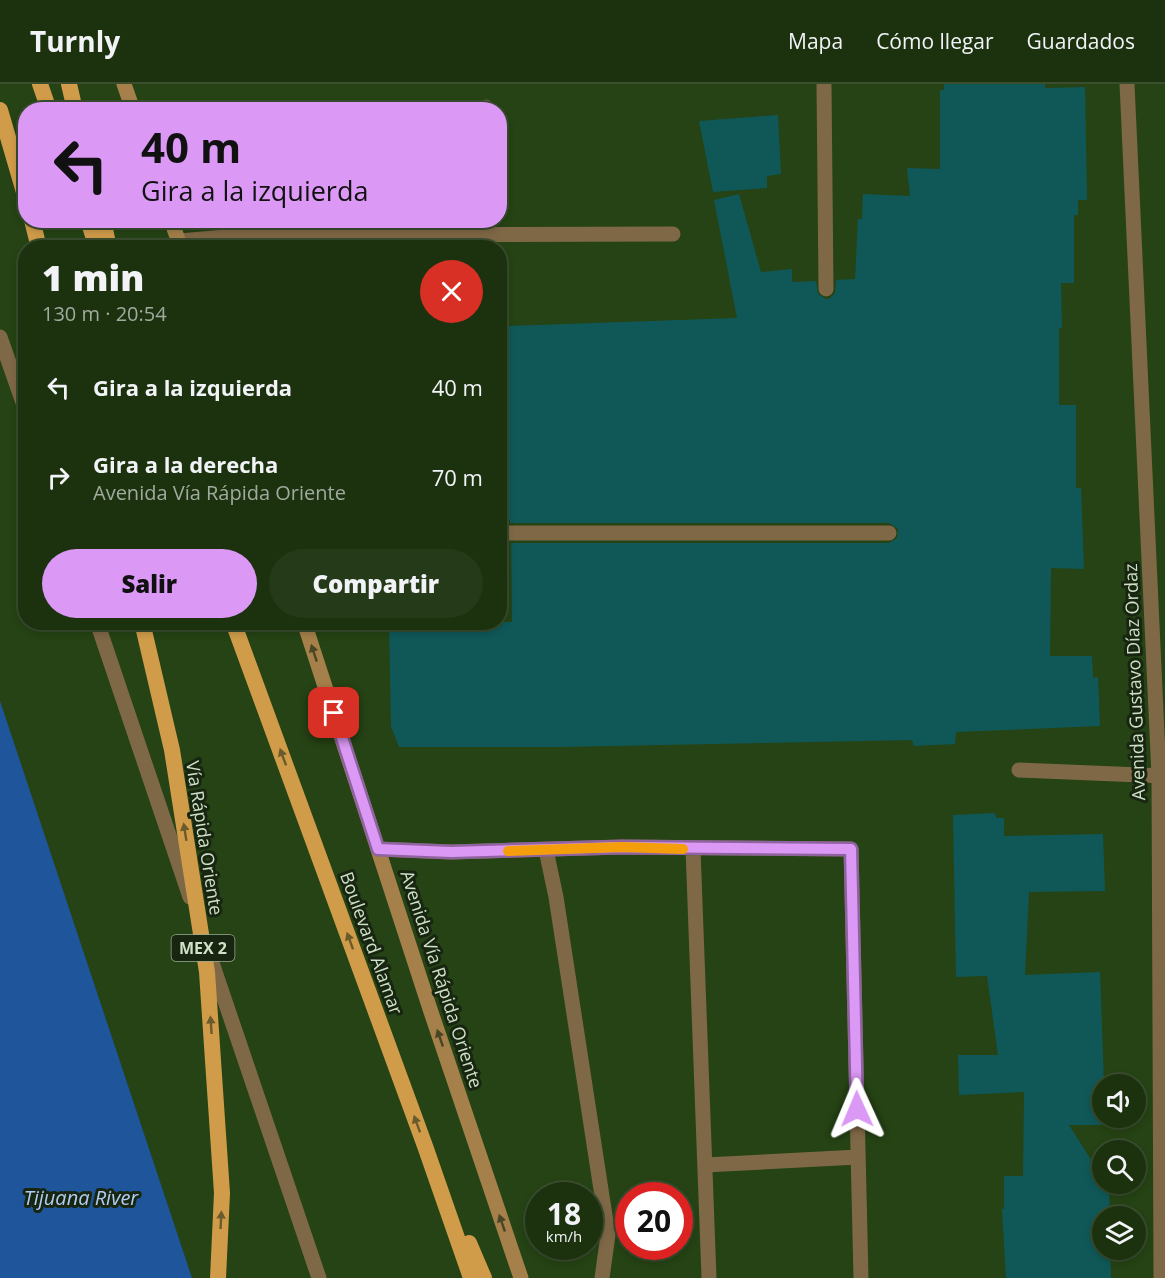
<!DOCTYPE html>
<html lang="es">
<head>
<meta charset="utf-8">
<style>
	body { margin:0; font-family:"Open Sans",sans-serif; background:#253a18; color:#f1f3f6; height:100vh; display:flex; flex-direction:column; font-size:22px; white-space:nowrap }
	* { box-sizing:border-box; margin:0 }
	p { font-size:20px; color:#a0aa9e }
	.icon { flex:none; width:33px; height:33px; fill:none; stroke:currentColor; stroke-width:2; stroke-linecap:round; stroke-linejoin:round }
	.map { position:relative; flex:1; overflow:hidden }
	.details { position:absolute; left:18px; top:156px; width:489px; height:390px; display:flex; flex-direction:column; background:#1c320f; border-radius:24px; box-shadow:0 3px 9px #0003,0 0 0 2px #3a4d2f }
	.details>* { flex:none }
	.top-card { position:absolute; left:18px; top:18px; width:489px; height:126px; border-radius:24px; box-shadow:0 3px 9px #0003,0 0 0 2px #3a4d2f; background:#db99f5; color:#111; overflow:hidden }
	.controls { position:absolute; left:1092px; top:990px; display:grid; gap:12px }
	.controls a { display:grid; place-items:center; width:54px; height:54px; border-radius:50%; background:#1c320f; box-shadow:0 3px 9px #0003,0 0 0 2px #3a4d2f; font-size:30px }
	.speed { position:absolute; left:525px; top:1098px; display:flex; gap:12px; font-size:30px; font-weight:700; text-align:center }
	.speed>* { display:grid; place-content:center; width:78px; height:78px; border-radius:50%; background:#1c320f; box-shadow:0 3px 9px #0003,0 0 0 2px #3a4d2f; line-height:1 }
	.speed small { font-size:15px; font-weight:400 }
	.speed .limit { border:9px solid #d22; background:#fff; color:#111 }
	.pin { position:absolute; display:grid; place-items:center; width:51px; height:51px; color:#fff; margin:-26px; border-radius:12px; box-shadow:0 3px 9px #0006 }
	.me { position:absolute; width:66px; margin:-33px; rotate:359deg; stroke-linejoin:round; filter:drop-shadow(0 0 4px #0008) }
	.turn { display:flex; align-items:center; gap:21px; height:126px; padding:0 24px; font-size:27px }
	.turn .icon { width:78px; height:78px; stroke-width:2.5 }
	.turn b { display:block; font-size:42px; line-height:51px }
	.round { display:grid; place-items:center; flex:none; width:63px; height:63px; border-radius:32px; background:#253a18 }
	.summary { display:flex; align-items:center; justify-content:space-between; height:102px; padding:0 24px }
	h1 { font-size:36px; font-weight:800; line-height:45px }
	.action { display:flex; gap:12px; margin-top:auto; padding:12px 24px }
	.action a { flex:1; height:69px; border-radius:36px; background:#db99f5; color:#111; font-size:24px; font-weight:800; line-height:69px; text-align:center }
	.action a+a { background:#253a18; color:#f1f3f6 }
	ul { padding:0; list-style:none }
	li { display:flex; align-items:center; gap:18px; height:90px; padding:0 24px }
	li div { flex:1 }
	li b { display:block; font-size:22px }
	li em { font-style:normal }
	header { display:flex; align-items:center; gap:36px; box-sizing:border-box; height:84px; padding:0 30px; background:#1c320f; border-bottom:2px solid #3a4d2f }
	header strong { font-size:28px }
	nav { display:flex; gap:33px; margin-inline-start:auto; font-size:21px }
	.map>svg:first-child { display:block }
</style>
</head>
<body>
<header>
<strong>Turnly</strong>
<nav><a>Mapa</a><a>Cómo llegar</a><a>Guardados</a></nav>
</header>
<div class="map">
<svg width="1165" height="1194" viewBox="0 0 1165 1194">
	<rect width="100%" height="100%" fill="#254314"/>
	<path fill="#1f559a" d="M 0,617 L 192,1194 L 0,1194 Z"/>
	<path fill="#105858" d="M 944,0 L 1045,0 L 1045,4 L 1085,3 L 1087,116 L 1078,116 L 1078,131 L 1074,131 L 1074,199 L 1061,199 L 1062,244 L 1059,244 L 1059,321 L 1076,321 L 1076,404 L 1081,404 L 1084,485 L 1051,484 L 1050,572 L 1092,572 L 1093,594 L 1098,593 L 1100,642 L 956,648 L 955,660 L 914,662 L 912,656 L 560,663 L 399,663 L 391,642 L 389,538 L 512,538 L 511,459 L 889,459 L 897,454 L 898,445 L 889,439 L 510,439 L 510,436 L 508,436 L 505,242 L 737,234 L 714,116 L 739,110 L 761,188 L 792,185 L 792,198 L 816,197 L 818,210 L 826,215 L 830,214 L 835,209 L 836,196 L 855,195 L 858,135 L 862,135 L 863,110 L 910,112 L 907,84 L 940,85 L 940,6 L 944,6 Z
		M 778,31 L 781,90 L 767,92 L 767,104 L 713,108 L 699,37 Z
		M 995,729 L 996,734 L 1004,734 L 1004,752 L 1103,750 L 1105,807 L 1029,808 L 1025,891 L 1100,888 L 1104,1000 L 1102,1000 L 1102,1034 L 1106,1034 L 1106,1041 L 1069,1041 L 1102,1093 L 1102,1100 L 1106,1100 L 1109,1103 L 1110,1132 L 1102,1132 L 1102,1166 L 1110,1166 L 1111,1194 L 1006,1194 L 1002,1125 L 1004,1125 L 1004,1092 L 1023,1092 L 1024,1008 L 959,1011 L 958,971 L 998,971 L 987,892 L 956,893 L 953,731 Z"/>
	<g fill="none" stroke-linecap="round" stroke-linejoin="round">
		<path stroke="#7f6846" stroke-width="15" d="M 486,26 L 486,23
			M 179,157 L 249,151 L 673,150
			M 0,253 L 26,327
			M 500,449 L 889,449
			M 97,538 L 190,813
			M 378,765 L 451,768 L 622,763 L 851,765 L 861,1194
			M 693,765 L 709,1194
			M 546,766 L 556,813 L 608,1151 L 602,1194
			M 208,867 L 319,1194
			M 705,1081 L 858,1073"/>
		<path stroke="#7f6846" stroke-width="15" d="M 824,0 L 826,205
			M 1019,686 L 1165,692"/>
		<path stroke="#7f6846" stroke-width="15" d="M 1127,0 L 1159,692 L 1161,1194"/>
		<path stroke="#a5804a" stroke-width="15" d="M 124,0 L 133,26
			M 171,136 L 181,164
			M 304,538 L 430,925 L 521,1194"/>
		<path stroke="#d09c4a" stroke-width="16" d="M 40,0 L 49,26
			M 69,0 L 75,26
			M 0,26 L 26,115
			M 32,136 L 39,164
			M 88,136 L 97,164
			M 103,136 L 109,164
			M 233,538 L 425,1062 L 471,1194
			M 469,1159 L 484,1194"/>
		<path stroke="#d09c4a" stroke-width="16" d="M 142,538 L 172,666 L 207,888 L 222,1109 L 218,1194"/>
	</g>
	<defs><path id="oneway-solid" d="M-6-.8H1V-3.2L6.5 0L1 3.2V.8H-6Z" transform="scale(1.5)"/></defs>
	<g fill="#494625">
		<use href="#oneway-solid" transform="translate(314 569) rotate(-108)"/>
		<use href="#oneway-solid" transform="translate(440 954) rotate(-109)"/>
		<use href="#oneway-solid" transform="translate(502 1139) rotate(-109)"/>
	</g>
	<g fill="#6b5b2b">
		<use href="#oneway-solid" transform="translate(283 673) rotate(-110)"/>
		<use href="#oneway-solid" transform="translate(185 748) rotate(-99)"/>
		<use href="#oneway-solid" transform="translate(350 857) rotate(-110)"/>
		<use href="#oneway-solid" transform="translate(211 941) rotate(-94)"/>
		<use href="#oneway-solid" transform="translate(417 1040) rotate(-110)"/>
		<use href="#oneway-solid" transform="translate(221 1136) rotate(-87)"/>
	</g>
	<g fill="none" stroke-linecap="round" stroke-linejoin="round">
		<defs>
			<path id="route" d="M 334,629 L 378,765 L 451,768 L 622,763 L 851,765 L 857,1025"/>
		</defs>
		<use href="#route" stroke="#8e639f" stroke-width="15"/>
		<use href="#route" stroke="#db99f5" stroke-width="10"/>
		<path stroke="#f59e0b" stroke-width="10" d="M 508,767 L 622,763 L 683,765"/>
	</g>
	<g text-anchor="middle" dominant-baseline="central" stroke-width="6" stroke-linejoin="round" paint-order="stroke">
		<rect fill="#182611" stroke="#98a990" stroke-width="1.5" x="171.5" y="851" width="63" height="26" rx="4.5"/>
		<g font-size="16" font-weight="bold" fill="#cfe1c7">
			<text x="203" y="864">MEX 2</text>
		</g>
		<g font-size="18" fill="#cfe1c7" stroke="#182611">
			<text transform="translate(1134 598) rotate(-92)">Avenida Gustavo Díaz Ordaz</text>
			<text transform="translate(205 754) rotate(81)">Vía Rápida Oriente</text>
			<text transform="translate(372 859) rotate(70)">Boulevard Alamar</text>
			<text transform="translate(442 895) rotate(72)">Avenida Vía Rápida Oriente</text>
		</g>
		<g font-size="20" font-style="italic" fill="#b1cdf4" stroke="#182611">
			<text x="81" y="1113">Tijuana River</text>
		</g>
	</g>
</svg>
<div class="controls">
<a><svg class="icon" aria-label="sound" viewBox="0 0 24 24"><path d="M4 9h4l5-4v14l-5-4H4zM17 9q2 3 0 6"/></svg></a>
<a><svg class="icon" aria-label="search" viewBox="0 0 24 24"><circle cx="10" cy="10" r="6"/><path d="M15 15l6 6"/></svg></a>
<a><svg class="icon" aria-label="layers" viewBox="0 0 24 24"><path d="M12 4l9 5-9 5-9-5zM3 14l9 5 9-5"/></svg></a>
</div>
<div class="speed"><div>18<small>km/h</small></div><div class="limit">20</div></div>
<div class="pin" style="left:334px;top:629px;background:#d93025"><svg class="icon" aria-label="arrive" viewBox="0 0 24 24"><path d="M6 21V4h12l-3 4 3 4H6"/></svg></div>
<svg class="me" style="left:857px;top:1025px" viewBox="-20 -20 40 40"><path d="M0-17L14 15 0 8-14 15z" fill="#db99f5" stroke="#fff" stroke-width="4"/></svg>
<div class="top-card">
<div class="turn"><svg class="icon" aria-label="left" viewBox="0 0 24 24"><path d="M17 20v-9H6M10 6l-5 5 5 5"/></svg><div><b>40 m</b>Gira a la izquierda</div></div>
</div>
<section class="details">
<div class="summary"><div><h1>1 min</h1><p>130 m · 20:54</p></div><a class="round" style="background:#d93025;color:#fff"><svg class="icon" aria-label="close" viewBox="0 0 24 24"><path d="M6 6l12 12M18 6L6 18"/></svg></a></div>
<ul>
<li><svg class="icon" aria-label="left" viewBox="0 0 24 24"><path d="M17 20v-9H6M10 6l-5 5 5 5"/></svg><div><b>Gira a la izquierda</b></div><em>40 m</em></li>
<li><svg class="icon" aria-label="right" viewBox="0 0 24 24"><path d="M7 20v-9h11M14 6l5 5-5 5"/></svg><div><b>Gira a la derecha</b><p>Avenida Vía Rápida Oriente</p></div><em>70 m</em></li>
</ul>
<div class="action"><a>Salir</a><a>Compartir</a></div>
</section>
</div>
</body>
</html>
